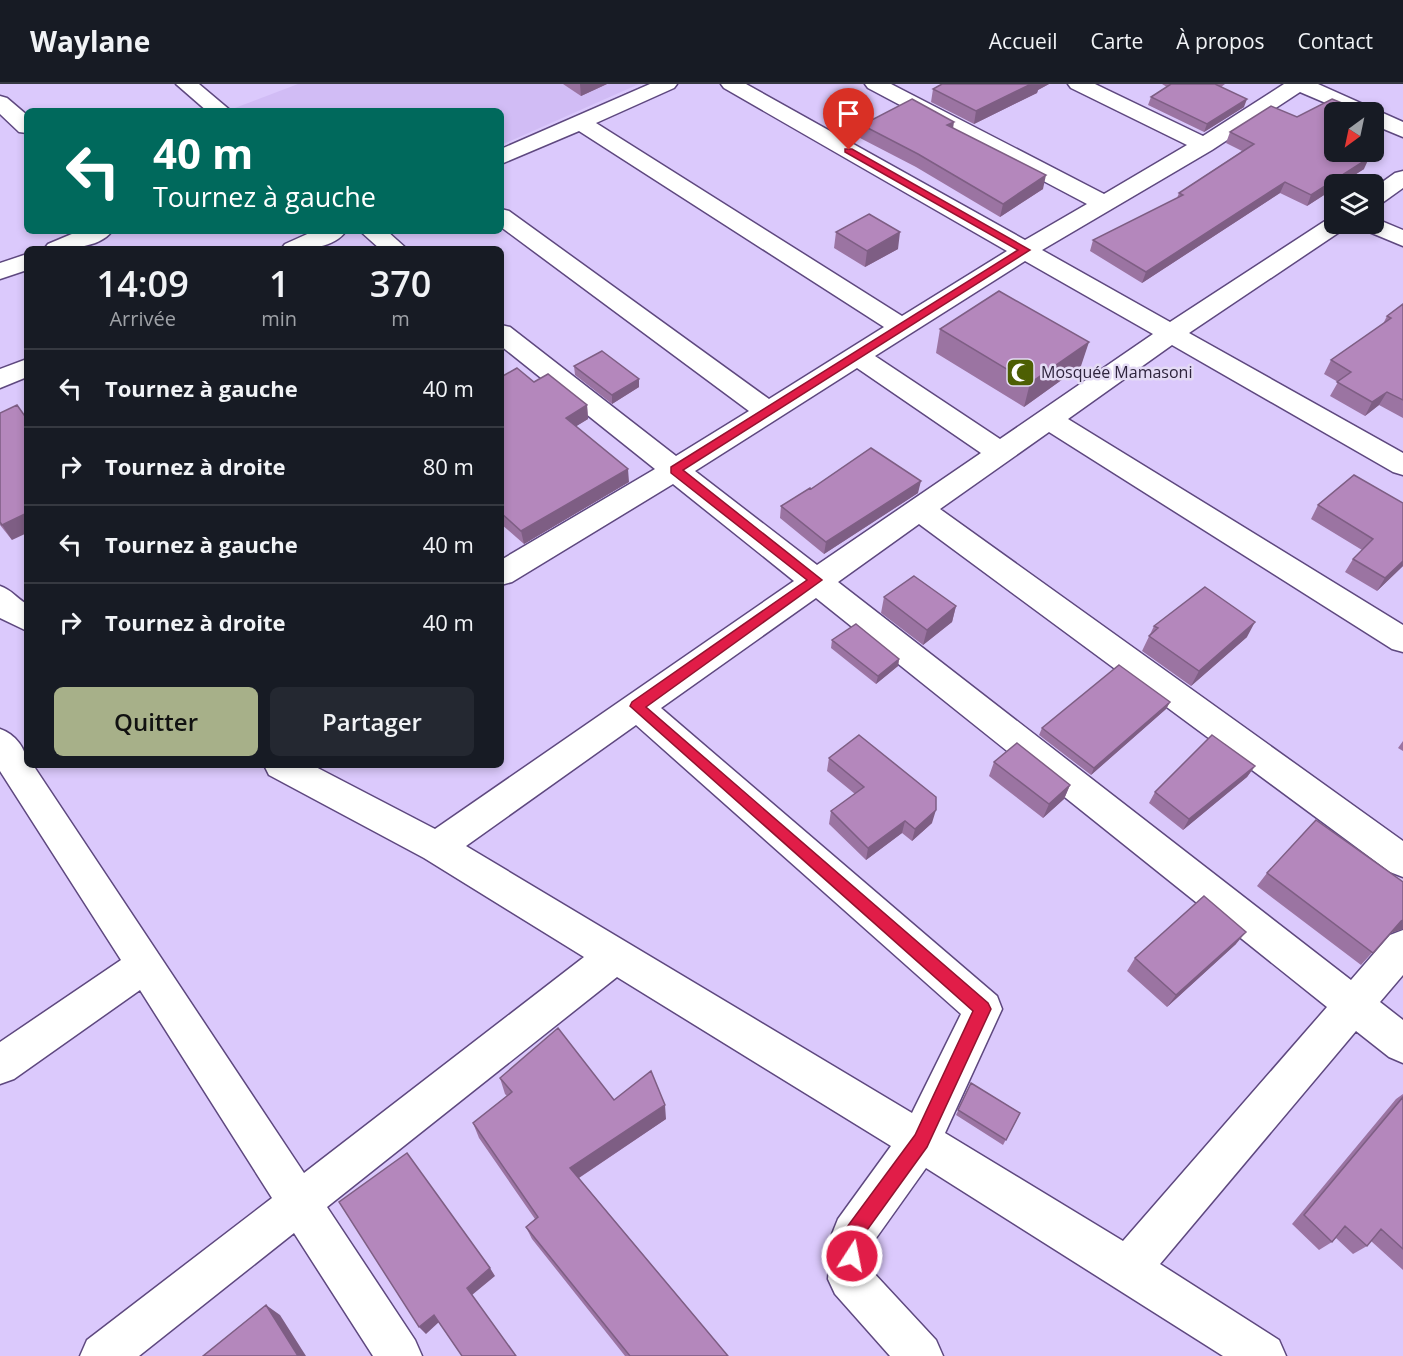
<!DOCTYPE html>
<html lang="fr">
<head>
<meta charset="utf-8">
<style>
	body { margin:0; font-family:"Open Sans",sans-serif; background:#242831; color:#f1f3f6; height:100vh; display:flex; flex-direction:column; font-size:22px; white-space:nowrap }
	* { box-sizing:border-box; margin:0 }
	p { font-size:20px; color:#9ea1a6 }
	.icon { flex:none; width:33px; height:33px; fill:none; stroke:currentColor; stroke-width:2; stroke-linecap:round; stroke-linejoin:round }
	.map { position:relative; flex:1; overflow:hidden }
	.drawer { position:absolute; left:24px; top:162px; width:480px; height:522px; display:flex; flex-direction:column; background:#171b24; border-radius:9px; box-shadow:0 3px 9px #0003 }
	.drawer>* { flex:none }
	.hud { position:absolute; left:24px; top:24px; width:480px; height:126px; border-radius:9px; box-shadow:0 3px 9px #0003; background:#00695c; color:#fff; overflow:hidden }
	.needle { width:39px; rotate:213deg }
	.tools { position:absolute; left:1324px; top:18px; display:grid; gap:12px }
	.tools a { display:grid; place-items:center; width:60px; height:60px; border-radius:9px; background:#171b24; box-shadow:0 3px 9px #0003; font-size:30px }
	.pin { position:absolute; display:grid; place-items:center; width:51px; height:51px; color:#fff; margin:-62px -26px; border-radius:50% 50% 50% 0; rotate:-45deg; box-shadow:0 0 6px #0007 }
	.pin .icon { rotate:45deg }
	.me { position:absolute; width:66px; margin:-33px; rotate:11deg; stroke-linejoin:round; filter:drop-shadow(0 0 4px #0008) }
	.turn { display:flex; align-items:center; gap:21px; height:126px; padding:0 30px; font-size:27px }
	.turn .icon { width:78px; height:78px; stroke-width:2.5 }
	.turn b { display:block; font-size:42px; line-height:51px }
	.eta { display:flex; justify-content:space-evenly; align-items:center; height:102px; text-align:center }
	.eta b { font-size:36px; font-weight:600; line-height:42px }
	.button { display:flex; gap:12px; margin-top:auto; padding:12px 30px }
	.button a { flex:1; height:69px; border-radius:9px; background:#a7b089; color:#111; font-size:24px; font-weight:600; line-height:69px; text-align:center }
	.button a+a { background:#242831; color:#f1f3f6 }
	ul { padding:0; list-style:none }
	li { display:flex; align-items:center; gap:18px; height:78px; padding:0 30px; border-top:2px solid #363941 }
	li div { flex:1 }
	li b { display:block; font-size:22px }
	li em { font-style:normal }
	header { display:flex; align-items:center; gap:36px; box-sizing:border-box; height:84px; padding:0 30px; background:#171b24; border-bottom:2px solid #363941 }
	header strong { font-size:28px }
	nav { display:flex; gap:33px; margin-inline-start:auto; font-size:21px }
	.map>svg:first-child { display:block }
</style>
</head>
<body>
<header>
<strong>Waylane</strong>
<nav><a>Accueil</a><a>Carte</a><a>À propos</a><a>Contact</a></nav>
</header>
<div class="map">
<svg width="1403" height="1272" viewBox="0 0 1403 1272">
	<rect width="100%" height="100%" fill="#dbc9fc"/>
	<path fill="#d1bcf5" d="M 298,0 L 639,0 L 501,61 L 501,27 L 239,27 L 235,24 Z"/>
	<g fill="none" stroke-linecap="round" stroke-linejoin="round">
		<defs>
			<path id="minor" d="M 176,0 L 199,0 L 231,27 L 207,27 Z
				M 650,0 L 677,0 L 674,4 L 596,39 L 902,232 L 1007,167 L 724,4 L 721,0 L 746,0 L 1025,156 L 1087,120 L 868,4 L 865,0 L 891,0 L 1104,110 L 1187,61 L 1071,4 L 1068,0 L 1095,0 L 1203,52 L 1284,0 L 1318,0 L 1403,38 L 1403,53 L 1374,41 L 1374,28 L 1347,28 L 1300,8 L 1212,66 L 1042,166 L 1170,238 L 1328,135 L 1335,133 L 1335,140 L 1347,140 L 1344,145 L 1189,249 L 1403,369 L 1403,391 L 1393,388 L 1172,261 L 1068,335 L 1403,541 L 1403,568 L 1392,565 L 1049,348 L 940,425 L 1403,757 L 1403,793 L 1390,788 L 919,440 L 838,498 L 1351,896 L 1390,851 L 1403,846 L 1403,891 L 1380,918 L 1403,936 L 1403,979 L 1389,973 L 1356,947 L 1160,1180 L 1279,1256 L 1286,1272 L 1223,1272 L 926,1084 L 874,1157 L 872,1187 L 936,1256 L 943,1272 L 890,1272 L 835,1210 L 828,1195 L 832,1150 L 838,1135 L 891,1062 L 617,893 L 327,1123 L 415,1256 L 422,1272 L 373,1272 L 294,1149 L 139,1272 L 80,1272 L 87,1256 L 272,1114 L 140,906 L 14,995 L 0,1000 L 0,958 L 121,876 L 0,687 L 0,645 C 15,650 27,665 27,681 L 33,681 L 304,1089 L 584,873 L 424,774 L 269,691 L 264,681 L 312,681 L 435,745 L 794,497 L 673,400 L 512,498 L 501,501 L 501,476 L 655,385 L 501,262 L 501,241 L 510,243 L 676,372 L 749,327 L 501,143 L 501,125 L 509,127 L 769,315 L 884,243 L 579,47 L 501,80 L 501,65 ZM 1025,177 L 1153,250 L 1000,355 L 875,272 ZM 857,284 L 981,369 L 817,481 L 695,387 ZM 816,514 L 1327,923 L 1123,1157 L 945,1049 L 1002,925 L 997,912 L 661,624 ZM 636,641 L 961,930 L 912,1029 L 466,762 Z
				M 0,12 L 7,14 L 27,31 L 27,49 L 19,48 L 0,30 Z
				M 1403,87 L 1403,104 L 1382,119 L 1374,121 L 1374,104 L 1395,89 Z
				M 1374,134 L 1403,146 L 1403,162 L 1362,145 L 1358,140 L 1374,140 Z
				M 79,147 L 112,147 C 99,165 64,165 44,165 L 48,160 Z
				M 314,147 L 346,147 C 333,166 302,165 281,165 L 285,160 Z
				M 360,147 L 387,147 L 407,165 L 380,165 Z
				M 27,170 L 27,186 L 0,195 L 0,179 Z
				M 27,275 L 27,293 L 0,304 L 0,285 Z
				M 0,502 C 12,506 16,514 27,520 L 27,547 L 0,534 Z"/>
		</defs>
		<use href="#minor" stroke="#5e487f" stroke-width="3"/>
		<use href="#minor" fill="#fff" fill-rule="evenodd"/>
	</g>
	<path fill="#9b74a2" d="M 563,0 L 607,0 L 581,12 Z
		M 942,0 L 1049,0 L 1038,6 L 1037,9 L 974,40 L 931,18 L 933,5 Z
		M 1162,0 L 1225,0 L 1221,3 L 1244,23 L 1204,48 L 1148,21 L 1151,13 L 1167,3 Z
		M 862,41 L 953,44 L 1043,105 L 1000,133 L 916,83 L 860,54 Z
		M 1230,48 L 1335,68 L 1364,85 L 1307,122 L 1280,109 L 1142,199 L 1090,167 L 1093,156 L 1177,114 L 1179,109 L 1242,67 L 1226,59 Z
		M 836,148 L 898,165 L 865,183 L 834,164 Z
		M 1403,220 L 1403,334 L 1379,321 L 1365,332 L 1330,312 L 1338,298 L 1324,290 L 1331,276 L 1383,240 L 1387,232 Z
		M 940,245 L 1081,282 L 1024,323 L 936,269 Z
		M 574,282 L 639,295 L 639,303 L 612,320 L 575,291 Z
		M 501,293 L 587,321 L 588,335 L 576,342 L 629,398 L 524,460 L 501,440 Z
		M 0,329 L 12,456 L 0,441 Z
		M 1354,391 L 1403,482 L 1377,507 L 1345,488 L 1353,475 L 1362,466 L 1311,435 L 1318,421 Z
		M 811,405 L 918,409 L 824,470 L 780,434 L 781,422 Z
		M 884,513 L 956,522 L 952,538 L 923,561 L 881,529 Z
		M 1154,542 L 1247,553 L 1191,602 L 1142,567 Z
		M 832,556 L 899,575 L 898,582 L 876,600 L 831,564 Z
		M 1170,618 L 1166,625 L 1091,691 L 1039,651 L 1042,644 Z
		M 1403,657 L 1403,667 L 1398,664 Z
		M 829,674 L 932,739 L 912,757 L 902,749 L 866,776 L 829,740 L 831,727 L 855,710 L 827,687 Z
		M 994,678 L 1070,701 L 1064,715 L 1043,734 L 989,692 Z
		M 1255,682 L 1247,693 L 1183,746 L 1149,719 L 1155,708 Z
		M 1267,789 L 1403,798 L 1403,845 L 1390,849 L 1361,881 L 1257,802 Z
		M 1236,860 L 1167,923 L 1127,887 L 1135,874 Z
		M 500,994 L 614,1016 L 666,1035 L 579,1094 L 728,1272 L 625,1272 L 532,1155 L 526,1143 L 535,1135 L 479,1054 L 473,1039 L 507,1012 L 505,1010 Z
		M 971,999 L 1020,1029 L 1003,1061 L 956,1031 Z
		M 1403,1010 L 1403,1186 L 1371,1157 L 1367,1162 L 1353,1170 L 1336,1154 L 1332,1158 L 1319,1166 L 1292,1140 L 1396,1015 Z"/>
	<path fill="#7e5e84" d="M 580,0 L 607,0 L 581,12 Z
		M 1031,0 L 1049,0 L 1038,6 L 1037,9 L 974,40 L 976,27 Z
		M 1247,15 L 1244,23 L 1204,48 L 1207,40 Z
		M 1382,36 L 1377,47 L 1374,49 L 1374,41 Z
		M 954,38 L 952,51 L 947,41 Z
		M 1369,74 L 1364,85 L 1340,100 L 1335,100 L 1335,104 L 1307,122 L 1311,111 Z
		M 1046,91 L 1043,105 L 1000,133 L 1003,120 Z
		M 1285,98 L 1280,109 L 1142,199 L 1146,188 Z
		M 900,148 L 898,165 L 865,183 L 867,167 Z
		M 1089,258 L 1081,282 L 1024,323 L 1030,299 Z
		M 639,295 L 639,303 L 612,320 L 612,311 Z
		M 1387,308 L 1379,321 L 1365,332 L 1372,318 Z
		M 587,321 L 588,335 L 567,348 L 566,334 Z
		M 628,385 L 629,398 L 524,460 L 521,447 Z
		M 921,397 L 918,409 L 824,470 L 826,458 Z
		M 27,429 L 27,449 L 12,456 L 2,441 Z
		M 1403,477 L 1403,482 L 1377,507 L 1385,494 Z
		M 956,522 L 952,538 L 923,561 L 927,546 Z
		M 1255,538 L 1247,553 L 1191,602 L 1199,587 Z
		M 899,575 L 898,582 L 876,600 L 878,592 Z
		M 1170,618 L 1166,625 L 1091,691 L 1094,684 Z
		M 1255,682 L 1247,693 L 1183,746 L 1189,735 Z
		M 1070,701 L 1064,715 L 1043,734 L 1049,720 Z
		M 936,726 L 932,739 L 912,757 L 915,745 Z
		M 905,737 L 902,749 L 866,776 L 868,764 Z
		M 1403,836 L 1403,845 L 1388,850 L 1401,837 Z
		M 1246,848 L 1236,860 L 1167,923 L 1176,911 Z
		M 665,1021 L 666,1035 L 574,1097 L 570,1084 Z
		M 490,1184 L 495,1192 L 472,1211 L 467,1204 Z
		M 266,1221 L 280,1231 L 306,1272 L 298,1272 Z
		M 434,1231 L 439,1238 L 426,1250 L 419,1243 Z"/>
	<path fill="#b487bc" stroke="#7e5e84" stroke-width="1.5" d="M 942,0 L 1031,0 L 976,27 L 933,5 Z
		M 1171,0 L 1215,0 L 1247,15 L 1207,40 L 1151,13 Z
		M 912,15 L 954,38 L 947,41 L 1046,91 L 1003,120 L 918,70 L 862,41 Z
		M 1332,15 L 1364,28 L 1335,28 L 1335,68 L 1356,68 L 1369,74 L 1311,111 L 1285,98 L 1146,188 L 1093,156 L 1183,111 L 1179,109 L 1254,60 L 1230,48 L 1271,22 L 1297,33 Z
		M 1374,33 L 1382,36 L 1374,41 Z
		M 869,130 L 900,148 L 867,167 L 836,148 Z
		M 999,207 L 1089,258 L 1030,299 L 940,245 Z
		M 1403,220 L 1403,316 L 1387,308 L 1372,318 L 1337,298 L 1351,288 L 1331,276 L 1391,234 L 1387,232 Z
		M 602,267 L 639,295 L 612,311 L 574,282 Z
		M 517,284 L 534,298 L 548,290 L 587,321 L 566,334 L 628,385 L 521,447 L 501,429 L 501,406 L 502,405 L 501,404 L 501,293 Z
		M 17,321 L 27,335 L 27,429 L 2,441 L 0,438 L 0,329 Z
		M 871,364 L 921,397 L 826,458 L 781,422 L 810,404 L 811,405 Z
		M 1354,391 L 1403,419 L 1403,477 L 1385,494 L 1353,475 L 1373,455 L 1318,421 Z
		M 914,492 L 956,522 L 927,546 L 884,513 Z
		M 1205,503 L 1255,538 L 1199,587 L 1149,552 L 1158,544 L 1154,542 Z
		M 856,540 L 899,575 L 878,592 L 832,556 Z
		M 1119,581 L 1170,618 L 1094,684 L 1042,644 Z
		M 859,651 L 936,713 L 936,726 L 915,745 L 905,737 L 868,764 L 831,727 L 864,703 L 829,674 Z
		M 1212,651 L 1255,682 L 1189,735 L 1155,708 Z
		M 1017,659 L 1070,701 L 1049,720 L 994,678 Z
		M 1316,736 L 1403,798 L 1403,836 L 1401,837 L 1373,869 L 1267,789 Z
		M 1204,812 L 1246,848 L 1176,911 L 1135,874 Z
		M 558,944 L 614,1016 L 651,987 L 665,1021 L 570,1084 L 728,1272 L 630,1272 L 526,1143 L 538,1133 L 473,1039 L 512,1008 L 500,994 Z
		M 971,999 L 1020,1029 L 1006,1056 L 958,1026 Z
		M 1403,1013 L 1403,1165 L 1381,1145 L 1367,1162 L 1345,1142 L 1332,1158 L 1304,1131 Z
		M 407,1069 L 490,1184 L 467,1204 L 516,1272 L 462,1272 L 434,1231 L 419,1243 L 339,1118 Z
		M 266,1221 L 298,1272 L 203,1272 Z"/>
	<path fill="#e11d48" stroke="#92132f" stroke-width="1.5" d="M 845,65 L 852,65 L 1030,166 L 683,386 L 822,496 L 646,623 L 988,919 L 991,925 L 927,1063 L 862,1153 L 858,1179 L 852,1181 L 846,1179 L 843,1172 L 847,1143 L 915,1051 L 973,927 L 630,622 L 632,618 L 807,496 L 671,389 L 671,383 L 1018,166 L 845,68 Z"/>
	<defs>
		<symbol id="mosque-square" viewBox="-11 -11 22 22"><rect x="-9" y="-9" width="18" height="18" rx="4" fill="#4d5f03" stroke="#e4dbf5"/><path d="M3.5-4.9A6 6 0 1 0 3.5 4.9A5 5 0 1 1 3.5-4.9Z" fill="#fff"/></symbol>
	</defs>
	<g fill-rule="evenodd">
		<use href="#mosque-square" x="1004" y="272" width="33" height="33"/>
	</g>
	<g text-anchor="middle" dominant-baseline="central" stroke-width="5" stroke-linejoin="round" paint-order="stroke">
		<g font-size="16" fill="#2e243d" stroke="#e4dbf5" text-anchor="start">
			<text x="1041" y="288">Mosquée Mamasoni</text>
		</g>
	</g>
</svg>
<div class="tools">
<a><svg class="needle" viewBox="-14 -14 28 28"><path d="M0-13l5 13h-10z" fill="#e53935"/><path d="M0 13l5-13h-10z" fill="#9ea1a6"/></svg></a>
<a><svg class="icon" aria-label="layers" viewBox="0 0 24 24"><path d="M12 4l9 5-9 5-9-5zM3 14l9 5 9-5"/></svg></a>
</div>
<div class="pin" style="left:849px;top:66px;background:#d93025"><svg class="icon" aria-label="arrive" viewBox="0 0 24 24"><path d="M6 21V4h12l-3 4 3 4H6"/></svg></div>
<svg class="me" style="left:852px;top:1172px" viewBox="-20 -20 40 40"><circle r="17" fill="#e11d48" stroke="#fff" stroke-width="3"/><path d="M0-11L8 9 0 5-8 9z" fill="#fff"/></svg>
<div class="hud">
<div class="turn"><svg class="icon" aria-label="left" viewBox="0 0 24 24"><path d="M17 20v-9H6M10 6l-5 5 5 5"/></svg><div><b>40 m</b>Tournez à gauche</div></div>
</div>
<section class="drawer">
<div class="eta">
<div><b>14:09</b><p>Arrivée</p></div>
<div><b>1</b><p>min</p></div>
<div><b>370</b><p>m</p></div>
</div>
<ul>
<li><svg class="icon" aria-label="left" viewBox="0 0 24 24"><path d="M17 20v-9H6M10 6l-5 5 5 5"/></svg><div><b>Tournez à gauche</b></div><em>40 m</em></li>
<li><svg class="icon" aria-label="right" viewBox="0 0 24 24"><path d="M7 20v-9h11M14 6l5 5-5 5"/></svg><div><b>Tournez à droite</b></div><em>80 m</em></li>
<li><svg class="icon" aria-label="left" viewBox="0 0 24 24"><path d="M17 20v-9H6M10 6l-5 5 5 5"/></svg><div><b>Tournez à gauche</b></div><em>40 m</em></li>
<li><svg class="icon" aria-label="right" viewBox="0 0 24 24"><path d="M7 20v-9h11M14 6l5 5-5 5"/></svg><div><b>Tournez à droite</b></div><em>40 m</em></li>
</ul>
<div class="button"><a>Quitter</a><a>Partager</a></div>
</section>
</div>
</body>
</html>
